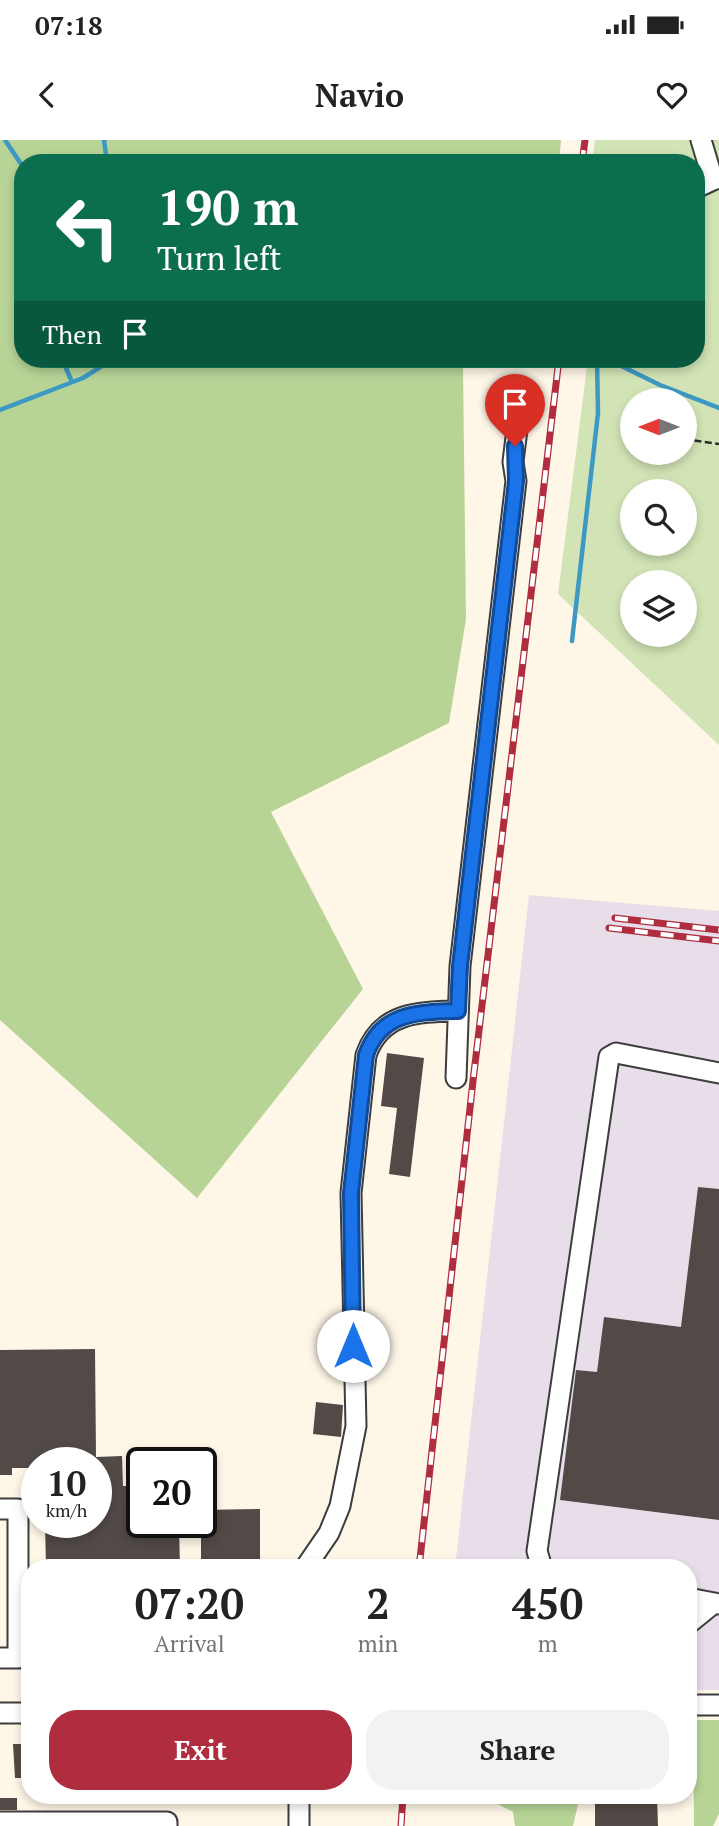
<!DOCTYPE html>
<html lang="en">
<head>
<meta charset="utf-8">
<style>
	body { margin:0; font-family:"PT Serif",serif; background:#f2f2f2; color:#222; height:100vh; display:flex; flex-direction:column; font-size:26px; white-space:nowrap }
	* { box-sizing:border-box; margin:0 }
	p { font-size:23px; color:#767676 }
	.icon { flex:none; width:38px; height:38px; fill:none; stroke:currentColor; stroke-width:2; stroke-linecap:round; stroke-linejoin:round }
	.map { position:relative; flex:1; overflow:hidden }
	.side { position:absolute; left:21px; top:1419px; width:676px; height:245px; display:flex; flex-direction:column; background:#fff; border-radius:28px; box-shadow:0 4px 10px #0003 }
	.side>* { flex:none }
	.banner { position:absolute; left:14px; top:14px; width:691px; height:214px; border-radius:28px; box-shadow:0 4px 10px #0003; background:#0b6e4f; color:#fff; overflow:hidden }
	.needle { width:46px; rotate:270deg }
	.tools { position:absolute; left:620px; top:248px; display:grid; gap:14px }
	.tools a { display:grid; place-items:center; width:77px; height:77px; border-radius:50%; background:#fff; box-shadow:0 4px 10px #0003; font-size:35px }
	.speed { position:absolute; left:21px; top:1307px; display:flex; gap:14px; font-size:35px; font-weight:700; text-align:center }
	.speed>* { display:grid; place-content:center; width:91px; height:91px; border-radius:50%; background:#fff; box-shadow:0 4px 10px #0003; line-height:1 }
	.speed small { font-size:18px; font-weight:400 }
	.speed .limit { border:4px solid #111; border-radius:10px; background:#fff; color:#111 }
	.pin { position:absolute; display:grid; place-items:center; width:60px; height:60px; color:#fff; margin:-72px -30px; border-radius:50% 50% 50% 0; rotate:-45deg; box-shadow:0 0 7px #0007 }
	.pin .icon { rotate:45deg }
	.me { position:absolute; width:77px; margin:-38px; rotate:0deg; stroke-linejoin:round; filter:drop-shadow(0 0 5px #0008) }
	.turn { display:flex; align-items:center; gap:24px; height:147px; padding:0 28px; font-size:32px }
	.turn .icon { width:91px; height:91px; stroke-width:2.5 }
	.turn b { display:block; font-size:49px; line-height:60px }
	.then { display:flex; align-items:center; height:66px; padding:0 28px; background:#0003; gap:14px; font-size:26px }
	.eta { display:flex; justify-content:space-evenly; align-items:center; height:119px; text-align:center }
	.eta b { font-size:42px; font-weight:700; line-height:49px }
	.cta { display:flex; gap:14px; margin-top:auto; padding:14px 28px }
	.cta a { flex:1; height:80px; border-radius:28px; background:#af2d3e; color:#fff; font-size:28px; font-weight:700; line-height:80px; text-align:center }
	.cta a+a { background:#f2f2f2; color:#222 }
	.status { display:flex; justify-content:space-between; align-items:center; height:49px; padding:0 35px; background:#fff; direction:ltr }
	.status svg { height:19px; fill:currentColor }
	header { display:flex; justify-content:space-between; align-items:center; height:91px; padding:0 28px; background:#fff; font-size:32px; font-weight:700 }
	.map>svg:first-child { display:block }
</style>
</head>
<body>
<div class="status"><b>07:18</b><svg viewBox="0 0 49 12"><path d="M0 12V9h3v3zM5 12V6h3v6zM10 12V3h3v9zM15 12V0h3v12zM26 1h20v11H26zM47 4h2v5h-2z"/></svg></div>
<header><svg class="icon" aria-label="back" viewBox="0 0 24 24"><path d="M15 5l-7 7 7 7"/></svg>Navio<svg class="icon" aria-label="heart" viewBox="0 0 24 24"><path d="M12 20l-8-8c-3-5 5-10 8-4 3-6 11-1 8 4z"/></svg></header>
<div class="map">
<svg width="719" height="1686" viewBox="0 0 719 1686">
	<rect width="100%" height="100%" fill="#fef7e8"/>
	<path fill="#e7dee9" d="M 529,755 L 719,771 L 719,1550 L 688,1550 L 688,1428 L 455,1428 Z"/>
	<path fill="#d2e4b5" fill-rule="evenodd" d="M 595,0 L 719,0 L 719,605 L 558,454 L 588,219 L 696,219 L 696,23 L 592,23 ZM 632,261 L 684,261 L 684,313 L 632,313 ZM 632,352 L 684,352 L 684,404 L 632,404 ZM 632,443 L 684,443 L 684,495 L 632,495 Z"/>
	<path fill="#b7d496" d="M 0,0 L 561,0 L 559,23 L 23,23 L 23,219 L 537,219 L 537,223 L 463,226 L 466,479 L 449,583 L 271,672 L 363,849 L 197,1058 L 0,880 Z
		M 693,1580 L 719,1580 L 719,1674 L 713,1686 L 694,1686 Z
		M 483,1656 L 580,1656 L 573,1686 L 515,1686 L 513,1672 Z"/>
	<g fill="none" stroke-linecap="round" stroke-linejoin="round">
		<path stroke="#3d99c3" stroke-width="4.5" d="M 5,0 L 23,27
			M 104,0 L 107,23
			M 62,219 L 72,242
			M 607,219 L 660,245 L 719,268
			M 0,270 L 83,238 L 113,219
			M 572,501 L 598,273 L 597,219"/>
	</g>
	<path fill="#524a47" d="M 387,913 L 424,918 L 410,1037 L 389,1034 L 397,968 L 381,966 Z
		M 698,1047 L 719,1049 L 719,1380 L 560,1360 L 576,1230 L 597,1232 L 604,1177 L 681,1187 Z
		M 95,1209 L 96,1317 L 122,1316 L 123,1346 L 142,1346 L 142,1382 L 179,1382 L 180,1428 L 46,1428 L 45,1382 L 96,1382 L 96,1323 L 37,1323 L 37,1328 L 12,1328 L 12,1335 L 0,1335 L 0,1210 Z
		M 316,1262 L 343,1265 L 341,1297 L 313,1294 Z
		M 260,1369 L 260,1428 L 201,1428 L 201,1370 Z
		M 13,1604 L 30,1604 L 29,1638 L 15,1638 Z
		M 595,1656 L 657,1656 L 658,1686 L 595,1686 Z
		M 0,1658 L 17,1658 L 17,1670 L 0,1670 Z"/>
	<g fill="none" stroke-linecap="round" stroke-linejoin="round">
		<defs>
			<path id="minor" d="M 701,0 L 713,40 L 719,38
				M 696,48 L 713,40
				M 456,938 L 460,826 L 516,341 L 513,322 L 517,289
				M 0,1369 L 18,1369 L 18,1518 L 0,1518
				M 305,1428 L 329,1393 L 340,1366 L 356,1286 L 351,1053 L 366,915 C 381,872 418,872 458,871
				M 542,1428 L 537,1411 L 609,917 L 616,913 L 719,933
				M 688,1458 L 719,1464
				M 688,1484 L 714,1463
				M 688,1565 L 719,1565
				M 0,1573 L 30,1573
				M 0,1682 L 167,1682 L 167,1686
				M 299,1686 L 299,1656"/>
		</defs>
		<use href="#minor" stroke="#3d3d3d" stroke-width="23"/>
		<path stroke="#2c2c2c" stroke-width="2.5" stroke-dasharray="7 3.5" stroke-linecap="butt" d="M 684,299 L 719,304"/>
		<use href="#minor" stroke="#fff" stroke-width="19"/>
		<defs>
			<path id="rail" d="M 582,23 L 585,0
				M 615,778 L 719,790
				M 609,788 L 719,801
				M 419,1428 L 473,941 L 559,219
				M 401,1686 L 403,1656"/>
		</defs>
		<use href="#rail" stroke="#af2d3e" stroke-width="7"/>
		<use href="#rail" stroke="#fff" stroke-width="4.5" stroke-dasharray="13" stroke-linecap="butt"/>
	</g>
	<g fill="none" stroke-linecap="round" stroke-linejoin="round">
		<defs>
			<path id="route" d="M 353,1206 L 351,1053 L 366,915 C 381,872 418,872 458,871 L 460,826 L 516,341 L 515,306"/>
		</defs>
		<use href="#route" stroke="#114b97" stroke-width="18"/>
		<use href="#route" stroke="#1a73e8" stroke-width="12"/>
	</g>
</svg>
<div class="tools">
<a><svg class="needle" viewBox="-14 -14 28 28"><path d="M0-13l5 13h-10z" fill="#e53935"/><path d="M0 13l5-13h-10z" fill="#767676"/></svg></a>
<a><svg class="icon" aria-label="search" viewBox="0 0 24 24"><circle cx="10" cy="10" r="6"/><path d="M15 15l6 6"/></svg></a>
<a><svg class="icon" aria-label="layers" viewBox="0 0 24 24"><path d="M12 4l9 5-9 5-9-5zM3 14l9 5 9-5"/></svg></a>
</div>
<div class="speed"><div>10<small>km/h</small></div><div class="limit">20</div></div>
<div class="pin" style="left:515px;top:306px;background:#d93025"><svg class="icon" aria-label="arrive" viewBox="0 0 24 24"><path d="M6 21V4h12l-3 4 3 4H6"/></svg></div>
<svg class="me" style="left:353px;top:1206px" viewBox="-20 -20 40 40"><circle r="19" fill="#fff"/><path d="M0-13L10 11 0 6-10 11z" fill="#1a73e8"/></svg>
<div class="banner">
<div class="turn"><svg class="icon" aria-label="left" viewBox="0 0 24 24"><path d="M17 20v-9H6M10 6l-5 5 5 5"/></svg><div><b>190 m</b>Turn left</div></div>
<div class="then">Then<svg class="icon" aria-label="arrive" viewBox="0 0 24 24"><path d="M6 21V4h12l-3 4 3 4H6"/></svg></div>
</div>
<section class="side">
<div class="eta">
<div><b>07:20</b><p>Arrival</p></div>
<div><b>2</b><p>min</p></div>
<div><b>450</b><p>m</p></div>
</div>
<div class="cta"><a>Exit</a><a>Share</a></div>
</section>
</div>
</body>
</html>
